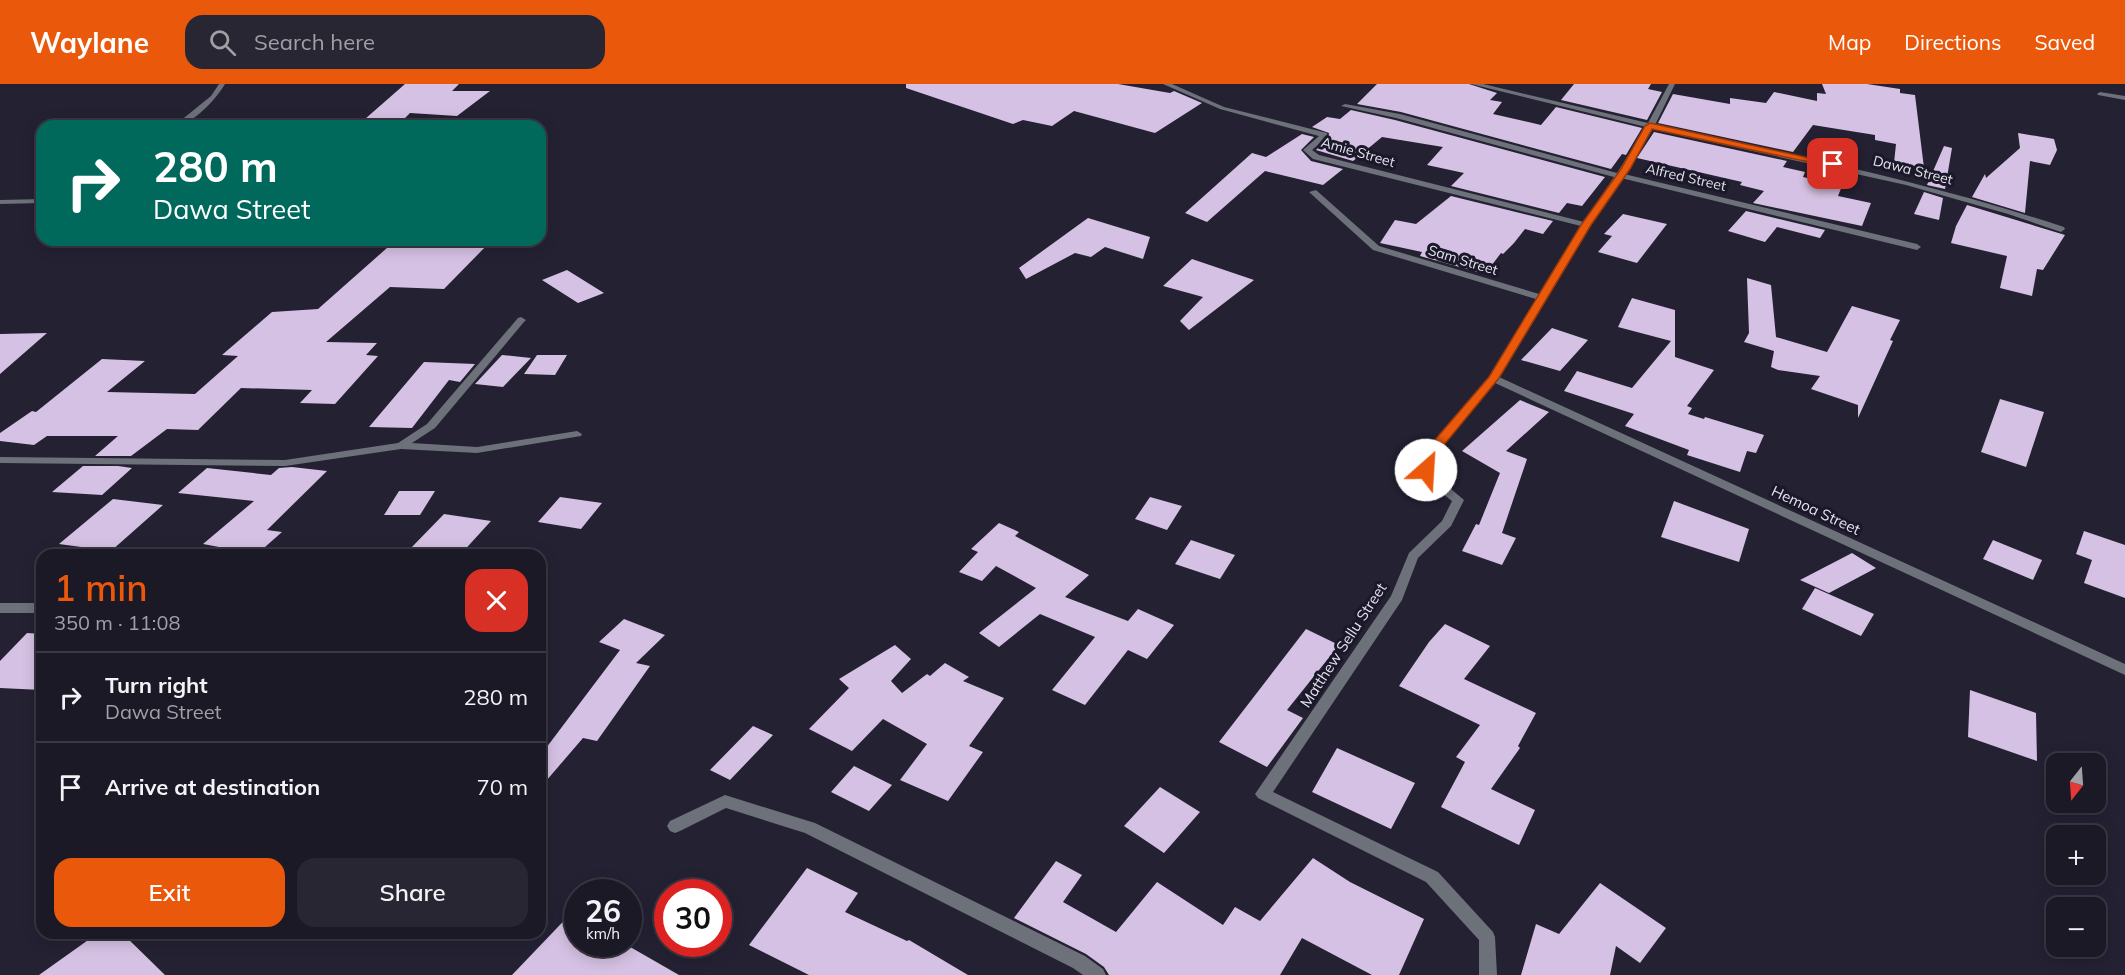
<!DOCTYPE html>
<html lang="en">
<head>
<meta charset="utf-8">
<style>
	body { margin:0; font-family:Mulish,sans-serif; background:#282632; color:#f1f3f6; height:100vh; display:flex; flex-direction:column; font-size:22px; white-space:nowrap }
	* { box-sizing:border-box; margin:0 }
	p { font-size:20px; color:#a0a0a7 }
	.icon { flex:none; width:33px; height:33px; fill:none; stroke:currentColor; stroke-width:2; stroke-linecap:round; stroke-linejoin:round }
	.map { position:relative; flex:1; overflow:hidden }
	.panel { position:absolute; left:36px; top:465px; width:510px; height:390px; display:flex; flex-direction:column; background:#1b1926; border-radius:18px; box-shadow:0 3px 15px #0003,0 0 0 2px #393843 }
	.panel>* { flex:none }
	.top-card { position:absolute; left:36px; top:36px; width:510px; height:126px; border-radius:18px; box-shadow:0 3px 15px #0003,0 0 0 2px #393843; background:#00695c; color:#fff; overflow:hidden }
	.needle { width:39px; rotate:197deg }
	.tools { position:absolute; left:2046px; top:669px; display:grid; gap:12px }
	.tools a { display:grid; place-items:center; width:60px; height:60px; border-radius:12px; background:#1b1926; box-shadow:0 3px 15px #0003,0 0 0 2px #393843; font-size:30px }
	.speed { position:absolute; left:564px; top:795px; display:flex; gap:12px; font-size:30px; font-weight:700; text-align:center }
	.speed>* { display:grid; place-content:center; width:78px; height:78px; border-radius:50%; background:#1b1926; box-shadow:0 3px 15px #0003,0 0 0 2px #393843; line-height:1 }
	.speed small { font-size:15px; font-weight:400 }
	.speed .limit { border:9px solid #d22; background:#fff; color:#111 }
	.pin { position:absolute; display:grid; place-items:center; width:51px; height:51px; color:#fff; margin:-26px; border-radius:12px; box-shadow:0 3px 9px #0006 }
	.me { position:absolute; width:66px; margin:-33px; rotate:26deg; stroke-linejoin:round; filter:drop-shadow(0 0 4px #0008) }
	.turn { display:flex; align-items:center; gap:21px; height:126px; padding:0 18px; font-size:27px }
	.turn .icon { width:78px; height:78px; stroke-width:2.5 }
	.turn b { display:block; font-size:42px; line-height:51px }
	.round { display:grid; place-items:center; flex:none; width:63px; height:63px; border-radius:18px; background:#282632 }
	.summary { display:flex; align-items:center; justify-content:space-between; height:102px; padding:0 18px }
	h1 { font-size:36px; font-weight:600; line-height:45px; color:#ea580c }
	.button { display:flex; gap:12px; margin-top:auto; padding:12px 18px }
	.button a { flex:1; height:69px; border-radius:18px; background:#ea580c; color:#fff; font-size:24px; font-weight:600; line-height:69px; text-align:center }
	.button a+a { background:#282632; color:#f1f3f6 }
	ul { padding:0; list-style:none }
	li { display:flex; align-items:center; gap:18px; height:90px; padding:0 18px; border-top:2px solid #393843 }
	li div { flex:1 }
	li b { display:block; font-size:22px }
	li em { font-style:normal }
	header { display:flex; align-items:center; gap:36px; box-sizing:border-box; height:84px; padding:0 30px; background:#ea580c; color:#fff }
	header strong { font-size:28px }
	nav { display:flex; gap:33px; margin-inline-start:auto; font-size:21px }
	.search { width:420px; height:54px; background:#282632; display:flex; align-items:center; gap:15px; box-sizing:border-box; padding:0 21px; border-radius:18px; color:#a0a0a7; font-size:22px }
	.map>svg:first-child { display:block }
</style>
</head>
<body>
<header>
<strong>Waylane</strong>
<div class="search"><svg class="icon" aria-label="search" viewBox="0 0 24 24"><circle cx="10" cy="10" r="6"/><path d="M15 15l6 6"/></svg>Search here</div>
<nav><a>Map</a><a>Directions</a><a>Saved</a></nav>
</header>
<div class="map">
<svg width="2125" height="891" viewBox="0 0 2125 891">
	<rect width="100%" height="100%" fill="#242133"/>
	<path fill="#d5c1e3" d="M 405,0 L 459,0 L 452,7 L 490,7 L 457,32 L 410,29 L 405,34 L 365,35 Z
		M 906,0 L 1118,0 L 1170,9 L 1174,7 L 1202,19 L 1155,49 L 1074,27 L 1052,42 L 1023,36 L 1013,40 L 906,4 Z
		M 1377,0 L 1469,0 L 1497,9 L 1490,16 L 1502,18 L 1493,30 L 1541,41 L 1556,23 L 1642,44 L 1626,71 L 1622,70 L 1611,85 L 1401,28 L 1357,20 Z
		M 1574,0 L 1651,0 L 1648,5 L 1662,8 L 1647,36 L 1561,16 Z
		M 1822,0 L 1867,0 L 1900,5 L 1900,9 L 1915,11 L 1924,84 L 1894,79 L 1896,60 L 1875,56 L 1875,51 L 1813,41 L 1793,68 L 1658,39 L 1673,10 L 1730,20 L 1730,14 L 1766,19 L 1774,8 L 1817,17 L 1817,9 L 1826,10 Z
		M 1351,26 L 1395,36 L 1605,93 L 1582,122 L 1567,119 L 1559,129 L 1451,102 L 1464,89 L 1427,81 L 1443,63 L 1382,53 L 1353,77 L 1316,66 L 1328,55 L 1329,49 L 1312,43 L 1327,33 L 1340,35 Z
		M 1654,48 L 1787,77 L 1783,83 L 1805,88 L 1803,93 L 1842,102 L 1838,112 L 1871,119 L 1862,142 L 1753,119 L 1764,107 L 1740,101 L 1742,98 L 1637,74 Z
		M 2018,49 L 2054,55 L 2057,66 L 2050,81 L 2030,77 L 2025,129 L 1972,113 L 1985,90 L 1986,94 L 2020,64 Z
		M 1302,50 L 1314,53 L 1301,66 L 1311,77 L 1343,85 L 1323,101 L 1265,87 L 1207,138 L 1185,129 L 1252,69 L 1266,73 Z
		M 1944,62 L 1952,64 L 1945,105 L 1927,101 Z
		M 1924,108 L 1943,114 L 1939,136 L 1914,130 Z
		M 1451,112 L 1553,137 L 1543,150 L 1525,145 L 1514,159 L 1503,170 L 1501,169 L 1485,190 L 1420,172 L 1422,168 L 1380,159 L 1395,136 L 1416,140 Z
		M 1967,121 L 2065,151 L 2043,186 L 2037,185 L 2032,212 L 2000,204 L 2007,172 L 1951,159 L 1956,142 Z
		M 1746,127 L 1825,146 L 1820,154 L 1777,143 L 1765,158 L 1728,147 Z
		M 1623,130 L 1667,140 L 1637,179 L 1598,168 L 1612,152 L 1604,150 Z
		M 1088,134 L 1150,153 L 1143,175 L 1105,163 L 1091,173 L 1075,169 L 1026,195 L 1019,184 Z
		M 396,156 L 492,156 L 444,205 L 390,203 L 326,258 L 377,259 L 366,271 L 378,272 L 335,320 L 300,319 L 312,306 L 241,304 L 198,346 L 167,345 L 131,372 L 95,372 L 118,352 L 47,352 L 34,361 L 0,357 L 0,349 L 32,327 L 36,328 L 102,275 L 145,277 L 107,308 L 195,310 L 238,272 L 222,271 L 272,228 L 318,225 Z
		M 1192,175 L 1254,196 L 1189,246 L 1180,237 L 1203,213 L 1163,202 Z
		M 567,186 L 604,209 L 578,219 L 542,196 Z
		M 1747,194 L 1771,201 L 1776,253 L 1827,268 L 1852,222 L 1900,236 L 1890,256 L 1893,257 L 1858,334 L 1858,321 L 1811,305 L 1820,292 L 1778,286 L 1771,283 L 1774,267 L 1744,258 L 1749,249 Z
		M 1632,214 L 1675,226 L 1675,273 L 1714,286 L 1687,322 L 1692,324 L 1688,330 L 1704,335 L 1705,333 L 1764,351 L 1756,369 L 1747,367 L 1740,388 L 1687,371 L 1689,366 L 1625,342 L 1634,330 L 1564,307 L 1577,287 L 1632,304 L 1671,257 L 1618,243 Z
		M 1552,244 L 1588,256 L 1560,287 L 1521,276 Z
		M 47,249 L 0,290 L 0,250 Z
		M 502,271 L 531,274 L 503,303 L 475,300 Z
		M 537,271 L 567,271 L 555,291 L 524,290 Z
		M 424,278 L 475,280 L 460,298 L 449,296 L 412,344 L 369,343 Z
		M 2000,315 L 2044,328 L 2026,383 L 1981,368 Z
		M 1520,316 L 1549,328 L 1506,367 L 1527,375 L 1502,449 L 1516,454 L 1502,481 L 1462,467 L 1476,440 L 1479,441 L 1500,389 L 1462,367 Z
		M 83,382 L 118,382 L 132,384 L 102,411 L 52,408 Z
		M 292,383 L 327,387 L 267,446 L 282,448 L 256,471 L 210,471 L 219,463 L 203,460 L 254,417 L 178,409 L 207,384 L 271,391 L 279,384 Z
		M 399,407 L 435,407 L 420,431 L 384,431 Z
		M 560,413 L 602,419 L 581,445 L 538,438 Z
		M 1150,413 L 1182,422 L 1167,446 L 1135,435 Z
		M 113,415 L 163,421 L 111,467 L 59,460 Z
		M 1674,417 L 1749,445 L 1739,478 L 1661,453 Z
		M 444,430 L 491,437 L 460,471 L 410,465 Z
		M 999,439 L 1019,448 L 1015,452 L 1089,491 L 1065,513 L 1128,537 L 1138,525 L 1174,541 L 1147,575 L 1128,566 L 1085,621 L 1052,606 L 1095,553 L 1040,530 L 999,563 L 979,549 L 1036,504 L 996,482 L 982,497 L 959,488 L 978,468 L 971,465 Z
		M 2084,447 L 2125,461 L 2125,514 L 2084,499 L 2092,476 L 2076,470 Z
		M 1191,456 L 1235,471 L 1220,495 L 1175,480 Z
		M 1993,456 L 2042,476 L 2033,496 L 1983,475 Z
		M 1852,469 L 1876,484 L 1829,509 L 1800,496 Z
		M 1815,504 L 1874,530 L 1861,552 L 1802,525 Z
		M 624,535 L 665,551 L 636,579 L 650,582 L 597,657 L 583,654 L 540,704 L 540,672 L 620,566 L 599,558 Z
		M 1445,540 L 1490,562 L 1464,595 L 1536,629 L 1518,662 L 1520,664 L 1491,705 L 1535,726 L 1519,761 L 1441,723 L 1465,678 L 1456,673 L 1480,641 L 1399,602 L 1429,558 Z
		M 1306,545 L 1339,561 L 1287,626 L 1303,634 L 1267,683 L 1219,658 Z
		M 27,549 L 42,550 L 42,606 L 0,604 L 0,577 Z
		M 895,561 L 911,575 L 891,597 L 902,609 L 927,590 L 930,592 L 945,579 L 969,593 L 963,597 L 1004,614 L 969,662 L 983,668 L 948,717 L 900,696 L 927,660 L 883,635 L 852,667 L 809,645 L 849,604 L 839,595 Z
		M 1970,606 L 2036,629 L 2037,677 L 1968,653 Z
		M 753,642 L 773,651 L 730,696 L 710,686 Z
		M 1337,664 L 1415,699 L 1391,745 L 1312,708 Z
		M 854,682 L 892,701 L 869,727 L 831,708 Z
		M 1160,703 L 1200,728 L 1164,769 L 1124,742 Z
		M 1313,774 L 1350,798 L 1424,835 L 1399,891 L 1372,891 L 1302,854 L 1280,891 L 1109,891 L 1104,883 L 1086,870 L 1014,834 L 1056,777 L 1082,791 L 1063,818 L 1116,848 L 1157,798 L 1223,841 L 1235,823 L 1260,837 Z
		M 807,784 L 858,809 L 845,828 L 907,857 L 909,856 L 968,891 L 809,891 L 749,861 Z
		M 1600,799 L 1666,844 L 1640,879 L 1616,862 L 1610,891 L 1521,891 L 1536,840 L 1559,850 Z
		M 578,822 L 578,860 L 625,860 L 679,891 L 512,891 Z
		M 98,849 L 122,849 L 165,891 L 39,891 Z"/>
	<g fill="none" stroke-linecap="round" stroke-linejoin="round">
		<path fill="#6d717a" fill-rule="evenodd" d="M 219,0 L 225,0 C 217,14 192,42 174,42 L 211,12 Z
			M 1163,0 L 1172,0 L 1224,23 L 1327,49 L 1327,53 L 1312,66 L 1319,71 L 1584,138 L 1614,93 L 1396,34 L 1341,22 L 1345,20 L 1400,30 L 1617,89 L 1646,43 L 1471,0 L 1483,0 L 1648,39 L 1669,0 L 1675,0 L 1655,41 C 1793,70 1930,99 2064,143 L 2065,145 L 2061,148 L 2008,130 L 1906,101 L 1653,45 L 1624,90 L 1917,160 L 1921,163 L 1917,166 L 1621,94 L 1590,141 L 1499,293 L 2125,580 L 2125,591 L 1495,299 L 1433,373 L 1432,386 L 1438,394 L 1464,416 L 1451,442 L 1418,474 L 1402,516 L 1273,708 L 1438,788 L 1493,848 L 1495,853 L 1497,891 L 1479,891 L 1479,856 L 1426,798 L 1258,714 L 1255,710 L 1391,512 L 1409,469 L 1442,437 L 1452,417 L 1430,400 L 1420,386 L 1422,372 L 1489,293 L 1536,215 L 1373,166 L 1309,108 L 1316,106 L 1379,162 L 1539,210 L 1581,142 L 1313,75 L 1303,66 L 1319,52 L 1220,25 Z
			M 2100,8 L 2125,12 L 2125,16 L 2098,11 L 2097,10 Z
			M 42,115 L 42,119 L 0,120 L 0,116 Z
			M 521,233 L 526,236 L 524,238 L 435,344 L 412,359 L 477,363 L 577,347 L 582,350 L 581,352 L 477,369 L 401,365 L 285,382 L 0,379 L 0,373 L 285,376 L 398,359 L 427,340 L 518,234 Z
			M 0,519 L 42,519 L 42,529 L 0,529 Z
			M 725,711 L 815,739 L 1085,872 L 1103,885 L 1106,891 L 1083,891 L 1073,884 L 805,749 L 726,724 L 680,747 L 675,749 L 670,747 L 667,742 L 670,737 Z"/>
	</g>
	<path fill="#ea580c" stroke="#983908" stroke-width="1.5" d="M 1650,39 L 1837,80 L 1833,83 L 1652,45 L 1630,85 L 1591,141 L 1499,294 L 1434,373 L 1430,388 L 1421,388 L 1419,386 L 1421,372 L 1489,293 L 1581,141 L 1621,85 L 1645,42 Z"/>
	<g text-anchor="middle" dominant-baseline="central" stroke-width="6" stroke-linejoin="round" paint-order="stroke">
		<g font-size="14" fill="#e3e2ee" stroke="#1a1829">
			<text transform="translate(1358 68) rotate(16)">Amie Street</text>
			<text transform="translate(1913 86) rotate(14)">Dawa Street</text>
			<text transform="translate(1686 93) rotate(13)">Alfred Street</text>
			<text transform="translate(1463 176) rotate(17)">Sam Street</text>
		</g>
		<g font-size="15" fill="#e3e2ee" stroke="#1a1829">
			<text transform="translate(1816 426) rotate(25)">Hemoa Street</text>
			<text transform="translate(1343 561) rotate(-57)">Matthew Sellu Street</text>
		</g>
	</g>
</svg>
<div class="tools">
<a><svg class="needle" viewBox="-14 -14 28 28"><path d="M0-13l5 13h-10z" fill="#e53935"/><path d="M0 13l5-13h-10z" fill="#a0a0a7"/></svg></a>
<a>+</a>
<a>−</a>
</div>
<div class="speed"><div>26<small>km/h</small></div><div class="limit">30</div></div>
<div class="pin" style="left:1833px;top:80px;background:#d93025"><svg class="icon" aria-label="arrive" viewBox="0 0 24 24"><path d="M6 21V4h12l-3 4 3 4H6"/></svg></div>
<svg class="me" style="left:1426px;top:386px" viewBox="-20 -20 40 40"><circle r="19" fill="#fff"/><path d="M0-13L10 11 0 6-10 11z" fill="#ea580c"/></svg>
<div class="top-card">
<div class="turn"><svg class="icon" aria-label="right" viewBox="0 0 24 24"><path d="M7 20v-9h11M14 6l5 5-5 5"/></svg><div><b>280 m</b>Dawa Street</div></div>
</div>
<section class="panel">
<div class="summary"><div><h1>1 min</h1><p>350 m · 11:08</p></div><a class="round" style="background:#d93025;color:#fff"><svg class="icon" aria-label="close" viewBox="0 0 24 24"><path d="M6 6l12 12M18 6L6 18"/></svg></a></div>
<ul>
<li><svg class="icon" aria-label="right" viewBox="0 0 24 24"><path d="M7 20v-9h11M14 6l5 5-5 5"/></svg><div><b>Turn right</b><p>Dawa Street</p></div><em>280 m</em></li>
<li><svg class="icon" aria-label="arrive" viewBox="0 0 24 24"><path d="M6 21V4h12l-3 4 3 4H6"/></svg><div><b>Arrive at destination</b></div><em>70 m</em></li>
</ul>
<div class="button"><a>Exit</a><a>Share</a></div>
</section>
</div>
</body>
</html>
